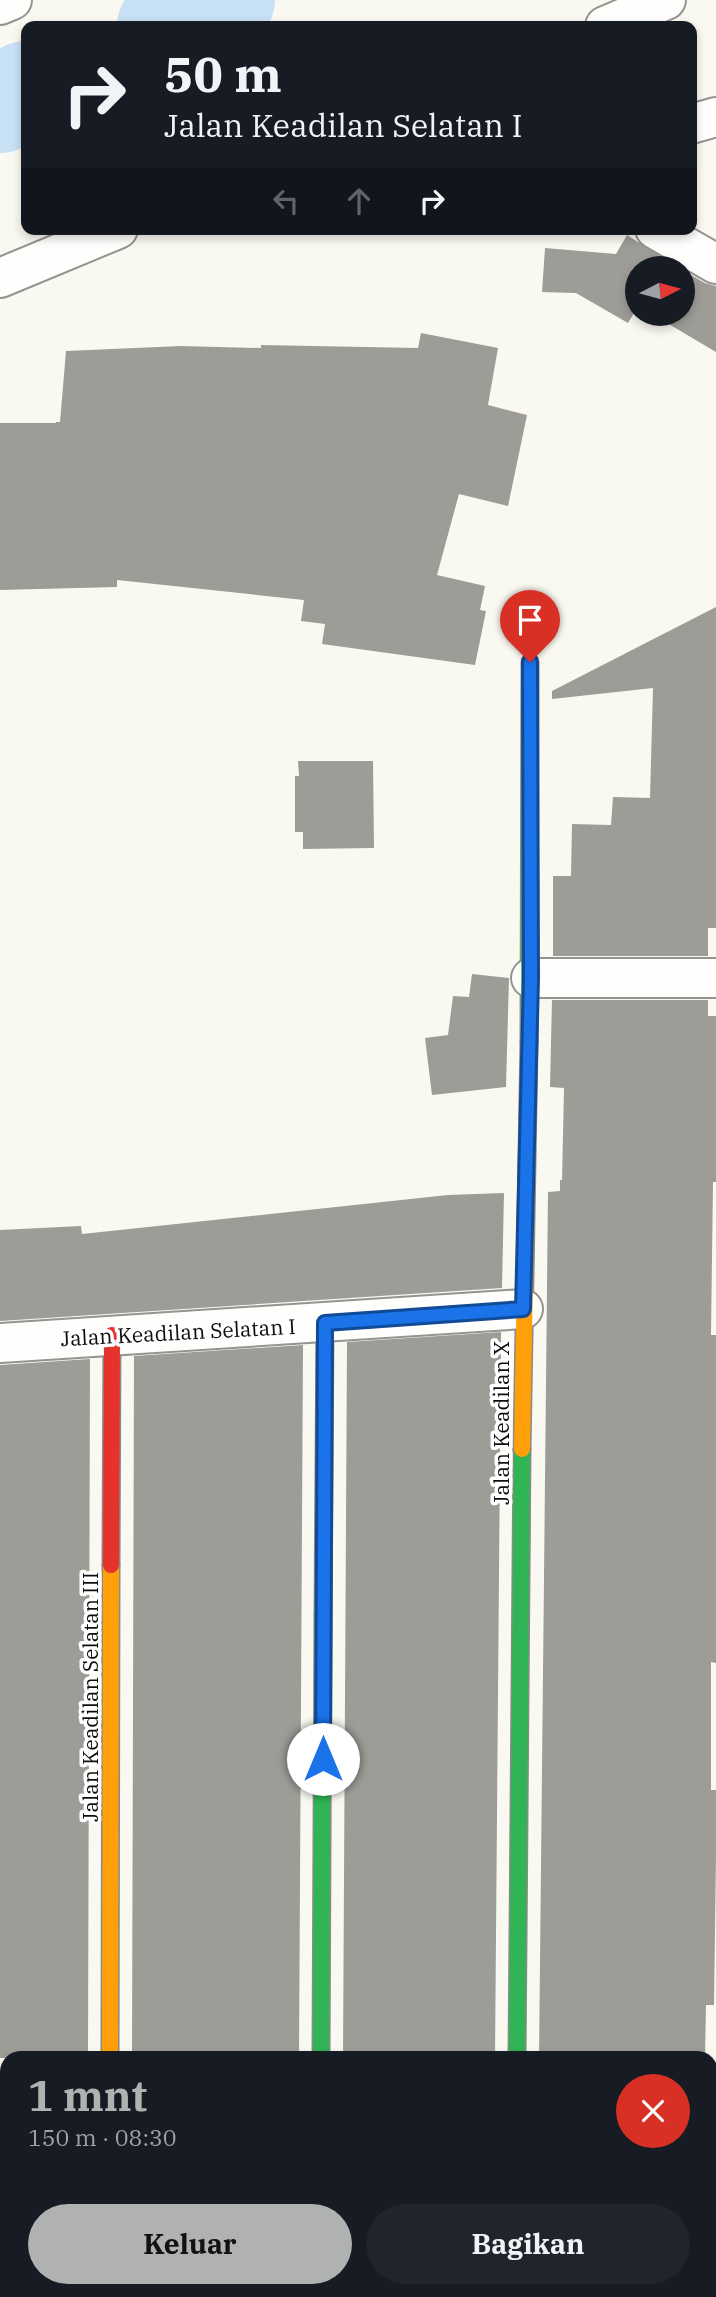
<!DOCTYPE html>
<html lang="id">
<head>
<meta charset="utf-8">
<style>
	body { margin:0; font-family:"IBM Plex Serif",serif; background:#20242c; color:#f1f3f6; height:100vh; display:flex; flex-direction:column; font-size:26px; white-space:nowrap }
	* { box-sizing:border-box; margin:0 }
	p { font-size:23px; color:#9ea1a6 }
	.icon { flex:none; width:38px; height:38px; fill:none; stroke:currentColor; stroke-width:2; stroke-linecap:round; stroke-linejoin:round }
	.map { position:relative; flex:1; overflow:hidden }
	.side { position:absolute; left:0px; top:2051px; width:718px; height:247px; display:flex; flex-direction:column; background:#171b24; border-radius:21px 21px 0 0; box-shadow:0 4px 10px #0003 }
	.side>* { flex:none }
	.hud { position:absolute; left:21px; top:21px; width:676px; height:214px; border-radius:14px; box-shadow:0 4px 10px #0003; background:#171b24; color:#f1f3f6; overflow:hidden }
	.needle { width:46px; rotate:84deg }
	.fabs { position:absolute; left:625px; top:256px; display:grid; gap:14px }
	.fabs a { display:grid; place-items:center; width:70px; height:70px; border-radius:50%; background:#171b24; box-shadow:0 4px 10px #0003; font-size:35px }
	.pin { position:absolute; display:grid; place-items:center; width:60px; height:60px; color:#fff; margin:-72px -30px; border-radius:50% 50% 50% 0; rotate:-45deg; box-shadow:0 0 7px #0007 }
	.pin .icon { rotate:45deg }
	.me { position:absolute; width:77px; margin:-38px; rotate:0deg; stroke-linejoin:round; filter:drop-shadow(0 0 5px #0008) }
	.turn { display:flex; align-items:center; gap:24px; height:147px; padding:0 28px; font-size:32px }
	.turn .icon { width:91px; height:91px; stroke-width:2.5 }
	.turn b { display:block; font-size:49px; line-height:60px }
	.lanes { display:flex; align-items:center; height:66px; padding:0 28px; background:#0003; justify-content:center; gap:35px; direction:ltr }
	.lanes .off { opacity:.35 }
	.round { display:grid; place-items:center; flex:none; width:74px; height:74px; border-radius:37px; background:#20242c }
	.head { display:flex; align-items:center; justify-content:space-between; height:119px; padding:0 28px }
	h1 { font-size:42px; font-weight:700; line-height:52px; color:#b0b1b1 }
	.primary-button { display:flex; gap:14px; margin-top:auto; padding:14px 28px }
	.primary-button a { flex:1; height:80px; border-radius:42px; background:#b0b1b1; color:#111; font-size:28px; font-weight:700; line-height:80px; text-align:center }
	.primary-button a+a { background:#20242c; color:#f1f3f6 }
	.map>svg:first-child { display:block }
</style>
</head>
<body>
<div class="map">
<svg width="716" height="2297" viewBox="0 0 716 2297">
	<rect width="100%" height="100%" fill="#faf9f1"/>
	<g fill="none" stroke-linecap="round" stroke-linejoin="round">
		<path stroke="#c8e0f3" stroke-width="98" d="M 166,26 L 226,0
			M 0,104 L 26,90"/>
	</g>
	<path fill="#9d9c97" d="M 627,235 L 679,268 L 637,268 L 637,308 L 628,323 L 576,293 L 542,292 L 545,248 L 616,254 Z
		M 682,270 L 705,283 L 716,286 L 716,352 L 650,313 L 682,313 Z
		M 421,333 L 498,348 L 488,405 L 527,415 L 508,506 L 459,494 L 437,575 L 485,586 L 480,610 L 486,611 L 475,665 L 322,644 L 325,624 L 301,621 L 304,600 L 117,580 L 117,587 L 0,590 L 0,423 L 56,423 L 56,422 L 60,422 L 66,351 L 181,346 L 261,348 L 261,345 L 418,348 Z
		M 716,607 L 716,928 L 708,928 L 708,956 L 553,956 L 553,876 L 571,876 L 572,824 L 611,825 L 613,797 L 650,798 L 653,688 L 552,699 L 552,691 Z
		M 298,761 L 373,761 L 374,848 L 303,849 L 303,832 L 295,832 L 295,776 L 299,776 Z
		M 472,974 L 509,978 L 506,1087 L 432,1095 L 425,1038 L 448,1035 L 453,996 L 469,997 Z
		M 552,1000 L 708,1000 L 708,1016 L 716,1016 L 716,1182 L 713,1182 L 711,1335 L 716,1335 L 716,1663 L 711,1662 L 711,1790 L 716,1790 L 716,1856 L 714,2005 L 706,2005 L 705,2058 L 539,2058 L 548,1192 L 560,1191 L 560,1180 L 562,1180 L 564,1088 L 550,1087 Z
		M 504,1193 L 502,1288 L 0,1321 L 0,1230 L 81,1226 L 82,1234 L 448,1195 Z
		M 501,1332 L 495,2058 L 343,2058 L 347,1342 Z
		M 303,1345 L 299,2058 L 132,2058 L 134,1356 Z
		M 90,1359 L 88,2058 L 0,2058 L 0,1365 Z"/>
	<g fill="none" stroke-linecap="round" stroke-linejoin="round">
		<defs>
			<path id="street" d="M 0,5 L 12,0
				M 605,26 L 666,0
				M 691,124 L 716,117
				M 655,229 L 716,264
				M 0,278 L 118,229
				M 531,978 L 716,978
				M 0,1343 L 523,1309
				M 710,2103 L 716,2103
				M 0,2123 L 7,2123"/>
			<path id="fast" d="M 529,1042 L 530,662
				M 321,2058 L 323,1616
				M 517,2058 L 522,1449"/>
			<path id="slow" d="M 522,1449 L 529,1042
				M 323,1616 L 325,1323
				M 110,2058 L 111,1565"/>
			<path id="jam" d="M 111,1565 L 112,1335"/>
		</defs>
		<use href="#street" stroke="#949390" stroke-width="42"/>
		<use href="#fast" stroke="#8a8a86" stroke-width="19"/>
		<use href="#slow" stroke="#8a8a86" stroke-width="19"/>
		<use href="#jam" stroke="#8a8a86" stroke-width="19"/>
		<use href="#street" stroke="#fefefd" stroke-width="38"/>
		<use href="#fast" stroke="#30b455" stroke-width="16"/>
		<use href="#slow" stroke="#ff9f0a" stroke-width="16"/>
		<use href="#jam" stroke="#e5322d" stroke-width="16"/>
	</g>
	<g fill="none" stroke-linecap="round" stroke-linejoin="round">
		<defs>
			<path id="route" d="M 323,1759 L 325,1323 L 523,1309 L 531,978 L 530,662"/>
		</defs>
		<use href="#route" stroke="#114b97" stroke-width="18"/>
		<use href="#route" stroke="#1a73e8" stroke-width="12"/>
	</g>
	<g text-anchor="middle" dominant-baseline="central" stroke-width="7" stroke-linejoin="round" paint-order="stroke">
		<g font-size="21" fill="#0d0d0d" stroke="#fff">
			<text transform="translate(178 1332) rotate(-3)">Jalan Keadilan Selatan I</text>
			<text transform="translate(501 1423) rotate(-90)">Jalan Keadilan X</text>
			<text transform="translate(90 1697) rotate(-90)">Jalan Keadilan Selatan III</text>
		</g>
	</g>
</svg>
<div class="fabs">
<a><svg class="needle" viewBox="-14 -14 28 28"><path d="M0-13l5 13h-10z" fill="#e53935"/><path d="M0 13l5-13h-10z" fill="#9ea1a6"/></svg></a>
</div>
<div class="pin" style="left:530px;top:662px;background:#d93025"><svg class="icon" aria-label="arrive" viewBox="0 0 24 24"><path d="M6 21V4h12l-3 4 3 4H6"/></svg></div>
<svg class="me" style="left:323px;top:1759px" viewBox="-20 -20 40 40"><circle r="19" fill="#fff"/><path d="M0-13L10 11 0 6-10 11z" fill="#1a73e8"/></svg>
<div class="hud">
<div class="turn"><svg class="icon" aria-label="right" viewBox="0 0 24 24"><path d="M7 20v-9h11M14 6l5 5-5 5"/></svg><div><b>50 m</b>Jalan Keadilan Selatan I</div></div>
<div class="lanes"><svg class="icon off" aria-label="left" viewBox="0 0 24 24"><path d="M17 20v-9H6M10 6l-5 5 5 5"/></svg><svg class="icon off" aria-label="ahead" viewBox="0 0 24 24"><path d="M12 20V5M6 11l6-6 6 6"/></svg><svg class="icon" aria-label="right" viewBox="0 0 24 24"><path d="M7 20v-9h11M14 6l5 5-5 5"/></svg></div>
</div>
<section class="side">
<div class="head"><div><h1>1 mnt</h1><p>150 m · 08:30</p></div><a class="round" style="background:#d93025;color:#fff"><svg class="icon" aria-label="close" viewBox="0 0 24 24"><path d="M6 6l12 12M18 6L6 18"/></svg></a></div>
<div class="primary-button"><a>Keluar</a><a>Bagikan</a></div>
</section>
</div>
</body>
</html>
